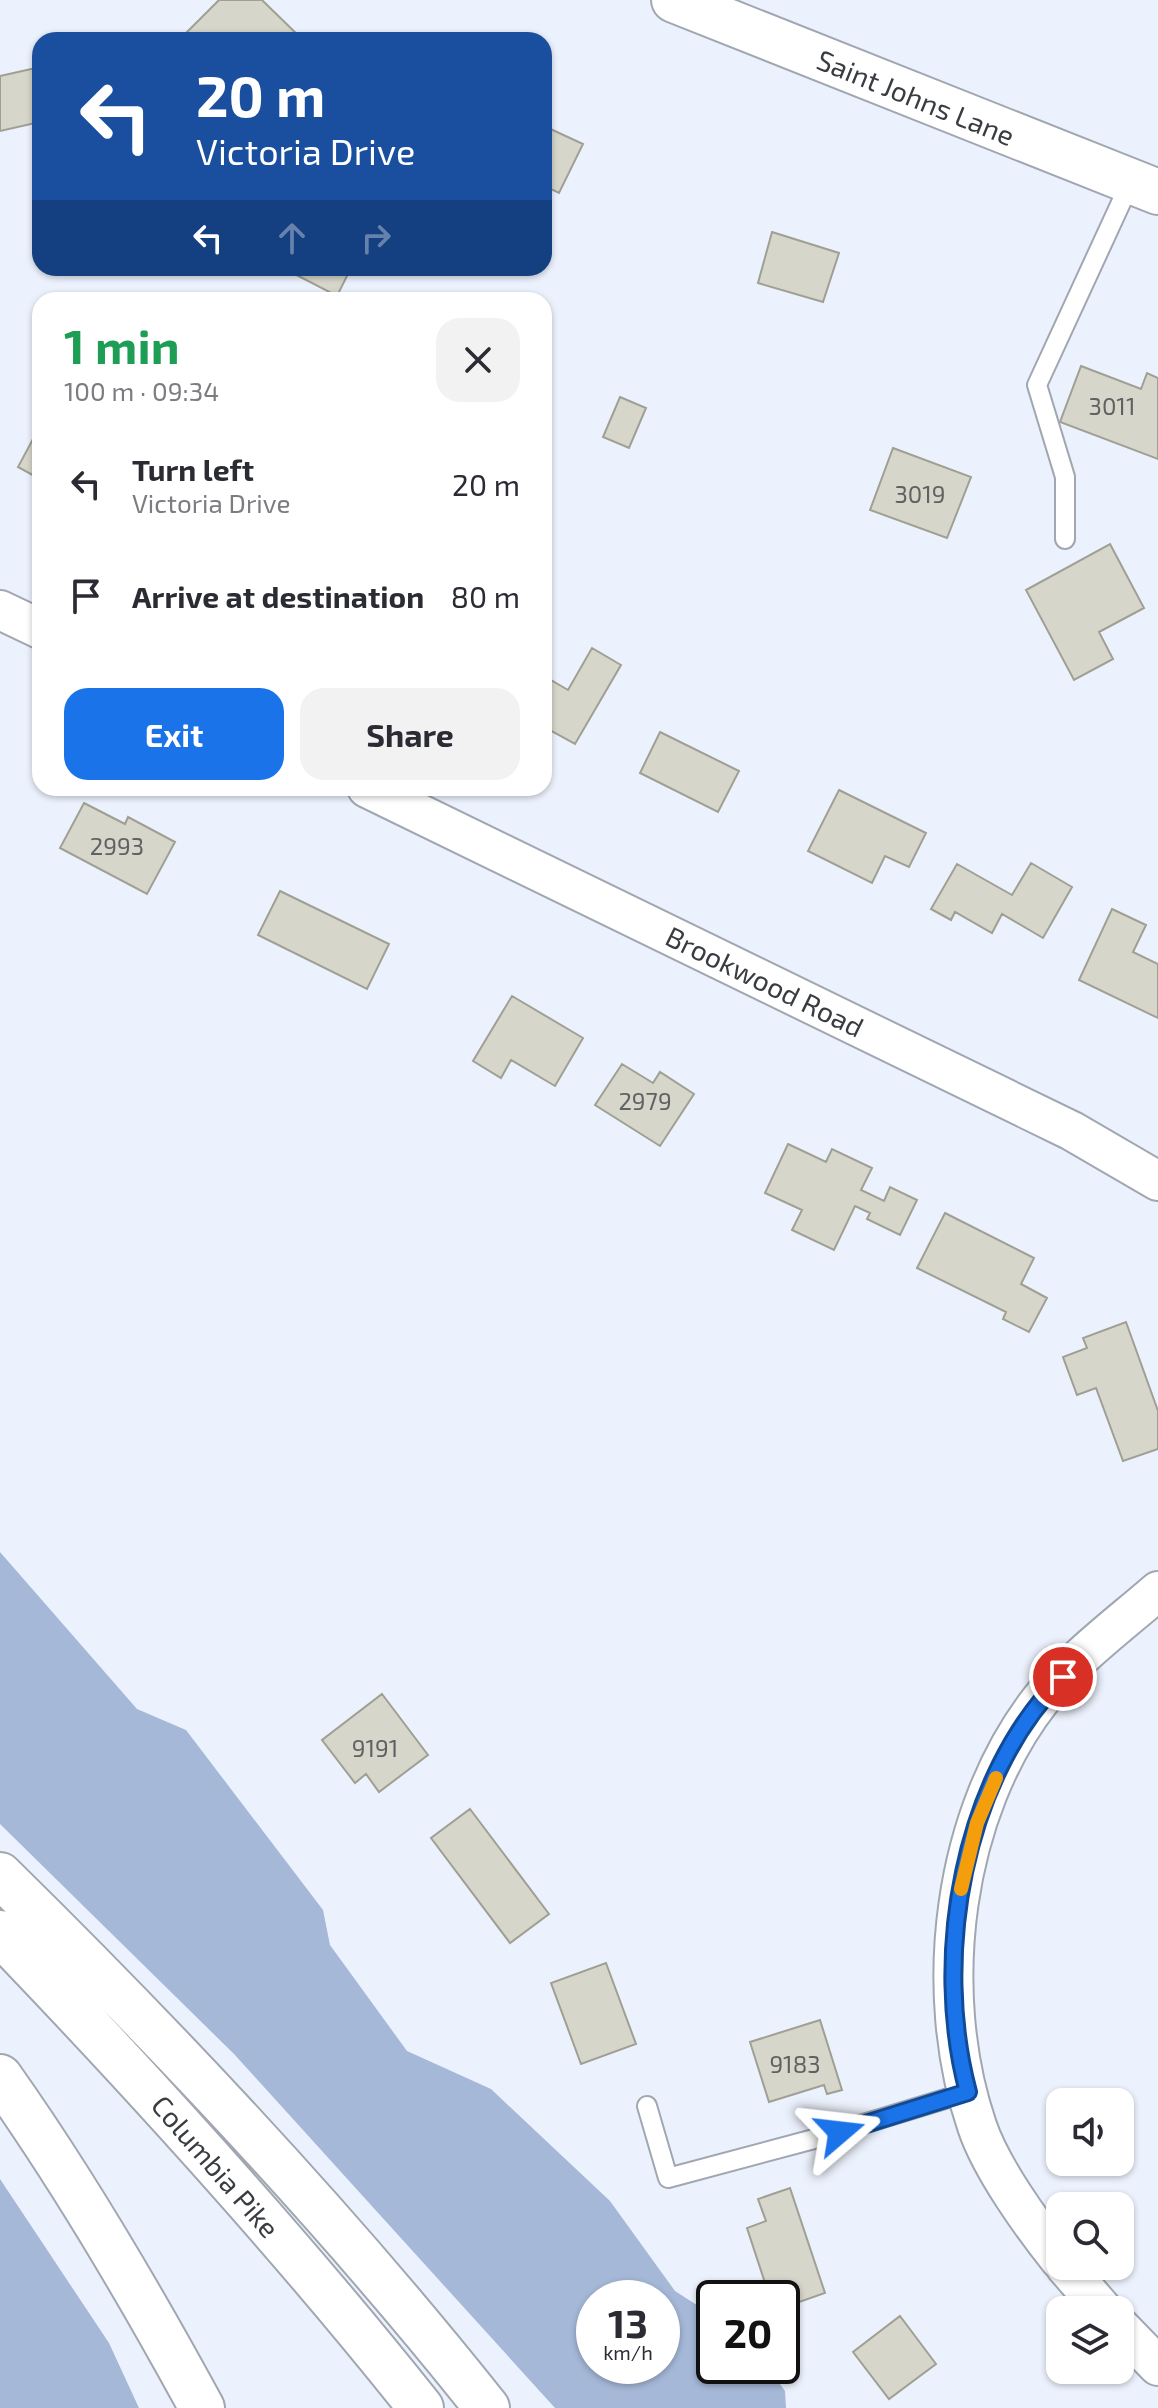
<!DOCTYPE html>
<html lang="en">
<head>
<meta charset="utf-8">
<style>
	body { margin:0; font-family:"Exo 2",sans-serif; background:#f2f2f3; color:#2b2b33; height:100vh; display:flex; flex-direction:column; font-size:30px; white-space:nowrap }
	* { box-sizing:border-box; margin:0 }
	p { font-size:26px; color:#7c7c81 }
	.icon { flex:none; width:44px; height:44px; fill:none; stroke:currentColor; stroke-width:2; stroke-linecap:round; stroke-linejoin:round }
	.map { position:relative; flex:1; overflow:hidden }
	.drawer { position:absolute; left:32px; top:292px; width:520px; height:504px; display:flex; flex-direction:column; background:#fff; border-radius:24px; box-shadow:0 2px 6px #0004 }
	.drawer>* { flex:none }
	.top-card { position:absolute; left:32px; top:32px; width:520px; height:244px; border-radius:24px; box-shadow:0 2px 6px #0004; background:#1a4fa0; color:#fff; overflow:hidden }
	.buttons { position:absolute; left:1046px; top:2088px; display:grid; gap:16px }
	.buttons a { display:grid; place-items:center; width:88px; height:88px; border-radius:16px; background:#fff; box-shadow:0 2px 6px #0004; font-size:40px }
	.speed { position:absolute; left:576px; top:2280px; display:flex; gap:16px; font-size:40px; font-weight:700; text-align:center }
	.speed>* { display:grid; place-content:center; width:104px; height:104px; border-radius:50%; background:#fff; box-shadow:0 2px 6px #0004; line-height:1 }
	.speed small { font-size:20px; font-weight:400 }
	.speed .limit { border:4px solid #111; border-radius:12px; background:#fff; color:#111 }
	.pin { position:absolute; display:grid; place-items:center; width:68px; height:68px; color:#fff; margin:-34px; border:4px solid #fff; border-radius:50%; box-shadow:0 2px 8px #0007 }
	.me { position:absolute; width:88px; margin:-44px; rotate:73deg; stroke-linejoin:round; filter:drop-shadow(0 0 6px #0008) }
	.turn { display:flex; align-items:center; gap:28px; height:168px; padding:0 32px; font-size:36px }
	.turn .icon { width:104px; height:104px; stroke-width:2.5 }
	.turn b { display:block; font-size:56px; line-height:68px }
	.lanes { display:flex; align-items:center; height:76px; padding:0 32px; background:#0003; justify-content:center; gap:40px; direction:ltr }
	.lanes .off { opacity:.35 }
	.round { display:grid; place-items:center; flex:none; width:84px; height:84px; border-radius:24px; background:#f2f2f3 }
	.overview { display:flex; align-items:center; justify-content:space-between; height:136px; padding:0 32px }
	h1 { font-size:48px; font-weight:700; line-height:60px; color:#1e9e55 }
	.button { display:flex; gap:16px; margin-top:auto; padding:16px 32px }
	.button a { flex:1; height:92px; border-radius:24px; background:#1a73e8; color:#fff; font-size:32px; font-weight:700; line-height:92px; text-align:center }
	.button a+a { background:#f2f2f3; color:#2b2b33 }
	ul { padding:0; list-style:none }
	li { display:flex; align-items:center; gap:24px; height:112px; padding:0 32px }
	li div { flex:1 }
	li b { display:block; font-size:30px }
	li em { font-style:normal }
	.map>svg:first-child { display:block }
</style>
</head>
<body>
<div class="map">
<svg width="1158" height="2408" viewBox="0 0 1158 2408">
	<rect width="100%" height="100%" fill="#ecf2fd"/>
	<path fill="#a5b8d8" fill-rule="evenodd" d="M 0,1552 L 137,1709 L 186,1730 L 323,1910 L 330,1945 L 407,2051 L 491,2089 L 610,2201 L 675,2291 L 714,2316 L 714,2366 L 767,2366 L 785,2391 L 786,2408 L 555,2408 L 234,2054 L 0,1824 ZM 594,2298 L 662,2298 L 662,2366 L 594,2366 Z
		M 0,2179 L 109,2343 L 139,2408 L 0,2408 Z"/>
	<path fill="#d6d6ca" stroke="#9f9f94" stroke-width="2" d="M 219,0 L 262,0 L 303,40 L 179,40 Z
		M 40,67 L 40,122 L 0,131 L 0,76 Z
		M 544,126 L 583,144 L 559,193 L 549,188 L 544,200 Z
		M 772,232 L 839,253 L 823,302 L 758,283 Z
		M 283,268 L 351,268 L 337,296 Z
		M 1081,366 L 1141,389 L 1147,373 L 1158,378 L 1158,459 L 1060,422 Z
		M 620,397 L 646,408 L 629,448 L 603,437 Z
		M 40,426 L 40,479 L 18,467 Z
		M 893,448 L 971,477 L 947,538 L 870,510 Z
		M 1110,544 L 1144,608 L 1099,632 L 1113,659 L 1074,680 L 1026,590 Z
		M 592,648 L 621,665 L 575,744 L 544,727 L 544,676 L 568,690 Z
		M 660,732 L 739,771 L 718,812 L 640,773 Z
		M 839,790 L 926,833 L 909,867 L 885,856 L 872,883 L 808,851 Z
		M 84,803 L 125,824 L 128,817 L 175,842 L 147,894 L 60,848 Z
		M 1031,863 L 1072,887 L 1043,938 L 1002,914 L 992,933 L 955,912 L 951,920 L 931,909 L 957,864 L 1012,895 Z
		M 280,891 L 389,944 L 367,989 L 258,935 Z
		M 1112,909 L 1146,925 L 1133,952 L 1158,964 L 1158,1018 L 1079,980 Z
		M 512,996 L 583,1038 L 555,1086 L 511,1060 L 501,1078 L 473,1061 Z
		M 622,1064 L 653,1083 L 660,1072 L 694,1094 L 660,1146 L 595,1105 Z
		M 788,1144 L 826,1162 L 832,1149 L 872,1168 L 861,1190 L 884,1201 L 890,1187 L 917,1200 L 900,1235 L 867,1219 L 870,1213 L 855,1206 L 834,1250 L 792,1230 L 802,1210 L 765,1193 Z
		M 945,1213 L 1034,1258 L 1021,1284 L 1047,1298 L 1029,1332 L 1003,1319 L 1006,1312 L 917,1268 Z
		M 1126,1322 L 1158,1411 L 1158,1449 L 1123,1461 L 1096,1388 L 1077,1395 L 1063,1357 L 1087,1348 L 1083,1338 Z
		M 382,1694 L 428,1755 L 379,1792 L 366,1774 L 355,1783 L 322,1740 Z
		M 470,1809 L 549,1914 L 510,1943 L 431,1838 Z
		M 606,1963 L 636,2044 L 581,2064 L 551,1983 Z
		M 820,2020 L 842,2090 L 827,2094 L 824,2085 L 769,2102 L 750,2042 Z
		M 790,2188 L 825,2293 L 782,2308 L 782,2298 L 770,2298 L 747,2228 L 766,2221 L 758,2199 Z
		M 900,2316 L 936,2364 L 889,2399 L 853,2352 Z"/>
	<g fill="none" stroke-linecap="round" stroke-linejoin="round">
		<defs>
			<path id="lane" d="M 1065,539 L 1065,477 L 1037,385 L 1131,181
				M 647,2106 L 668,2178 L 814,2139 L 968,2092"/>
			<path id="street" d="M 0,610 L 40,629
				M 367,788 L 1072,1131 L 1158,1181
				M 1060,2260 C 1032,2225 991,2168 977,2126 C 931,1991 952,1812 1042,1698 C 1073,1659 1120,1624 1158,1591
				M 1065,2266 L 1103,2310
				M 1120,2327 L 1158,2366"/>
			<path id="secondary" d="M 674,0 L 1158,192"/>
			<path id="highway" d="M 0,1875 C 172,2044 337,2219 487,2408
				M 0,1933 C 147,2086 289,2242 421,2408
				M 0,2077 C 75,2183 140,2294 202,2408"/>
		</defs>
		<use href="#lane" stroke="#a1a7b1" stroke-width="22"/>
		<use href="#street" stroke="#a1a7b1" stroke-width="42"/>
		<use href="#secondary" stroke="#a1a7b1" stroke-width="48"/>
		<use href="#highway" stroke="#a1a7b1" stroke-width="48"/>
		<use href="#lane" stroke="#fff" stroke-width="18"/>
		<use href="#street" stroke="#fff" stroke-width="38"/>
		<use href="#secondary" stroke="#fff" stroke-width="44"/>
		<use href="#highway" stroke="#fff" stroke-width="44"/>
	</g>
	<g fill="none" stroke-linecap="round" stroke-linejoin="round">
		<defs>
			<path id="route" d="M 840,2132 L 968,2092 C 932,1958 962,1777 1063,1677"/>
		</defs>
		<use href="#route" stroke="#114b97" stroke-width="20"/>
		<use href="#route" stroke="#1a73e8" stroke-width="14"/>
		<path stroke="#f59e0b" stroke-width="14" d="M 961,1889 L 977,1823 L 996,1778"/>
	</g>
	<g text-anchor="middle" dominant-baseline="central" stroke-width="8" stroke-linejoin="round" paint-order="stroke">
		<g font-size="24" fill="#606262">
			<text x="1112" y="405">3011</text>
			<text x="920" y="493">3019</text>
			<text x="117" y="845">2993</text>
			<text x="645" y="1100">2979</text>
			<text x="375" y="1747">9191</text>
			<text x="795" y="2063">9183</text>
		</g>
		<g font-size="28" fill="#393c40" stroke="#fff">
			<text transform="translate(916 97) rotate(22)">Saint Johns Lane</text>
			<text transform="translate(765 981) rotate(26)">Brookwood Road</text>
			<text transform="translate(216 2166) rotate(49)">Columbia Pike</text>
		</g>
	</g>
</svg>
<div class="buttons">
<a><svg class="icon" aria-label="sound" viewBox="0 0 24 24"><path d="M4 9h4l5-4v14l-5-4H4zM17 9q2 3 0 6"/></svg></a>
<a><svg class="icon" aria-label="search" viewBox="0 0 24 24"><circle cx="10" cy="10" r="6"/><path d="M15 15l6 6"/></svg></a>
<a><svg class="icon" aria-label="layers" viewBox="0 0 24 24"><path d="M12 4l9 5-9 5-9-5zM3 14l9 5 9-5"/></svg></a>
</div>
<div class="speed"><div>13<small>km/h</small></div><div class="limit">20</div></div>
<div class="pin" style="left:1063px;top:1677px;background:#d93025"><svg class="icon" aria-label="arrive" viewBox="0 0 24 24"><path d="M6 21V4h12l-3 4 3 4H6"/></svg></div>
<svg class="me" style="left:840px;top:2132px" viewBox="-20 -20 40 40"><path d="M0-17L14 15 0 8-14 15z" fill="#1a73e8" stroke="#fff" stroke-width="4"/></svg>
<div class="top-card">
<div class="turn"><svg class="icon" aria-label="left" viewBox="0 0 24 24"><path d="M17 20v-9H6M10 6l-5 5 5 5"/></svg><div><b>20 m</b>Victoria Drive</div></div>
<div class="lanes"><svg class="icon" aria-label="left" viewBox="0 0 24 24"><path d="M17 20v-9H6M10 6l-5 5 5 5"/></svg><svg class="icon off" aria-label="ahead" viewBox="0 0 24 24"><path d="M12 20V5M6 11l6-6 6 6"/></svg><svg class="icon off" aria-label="right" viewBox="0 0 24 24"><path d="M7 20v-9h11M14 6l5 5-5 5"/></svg></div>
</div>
<section class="drawer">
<div class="overview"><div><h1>1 min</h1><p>100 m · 09:34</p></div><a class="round"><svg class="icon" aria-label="close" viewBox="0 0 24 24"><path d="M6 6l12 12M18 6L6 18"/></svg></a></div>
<ul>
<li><svg class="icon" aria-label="left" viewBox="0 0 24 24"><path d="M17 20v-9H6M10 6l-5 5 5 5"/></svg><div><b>Turn left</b><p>Victoria Drive</p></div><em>20 m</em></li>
<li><svg class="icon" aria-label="arrive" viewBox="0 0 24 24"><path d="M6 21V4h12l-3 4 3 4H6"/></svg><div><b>Arrive at destination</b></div><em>80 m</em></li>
</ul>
<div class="button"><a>Exit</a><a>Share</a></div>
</section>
</div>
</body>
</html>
